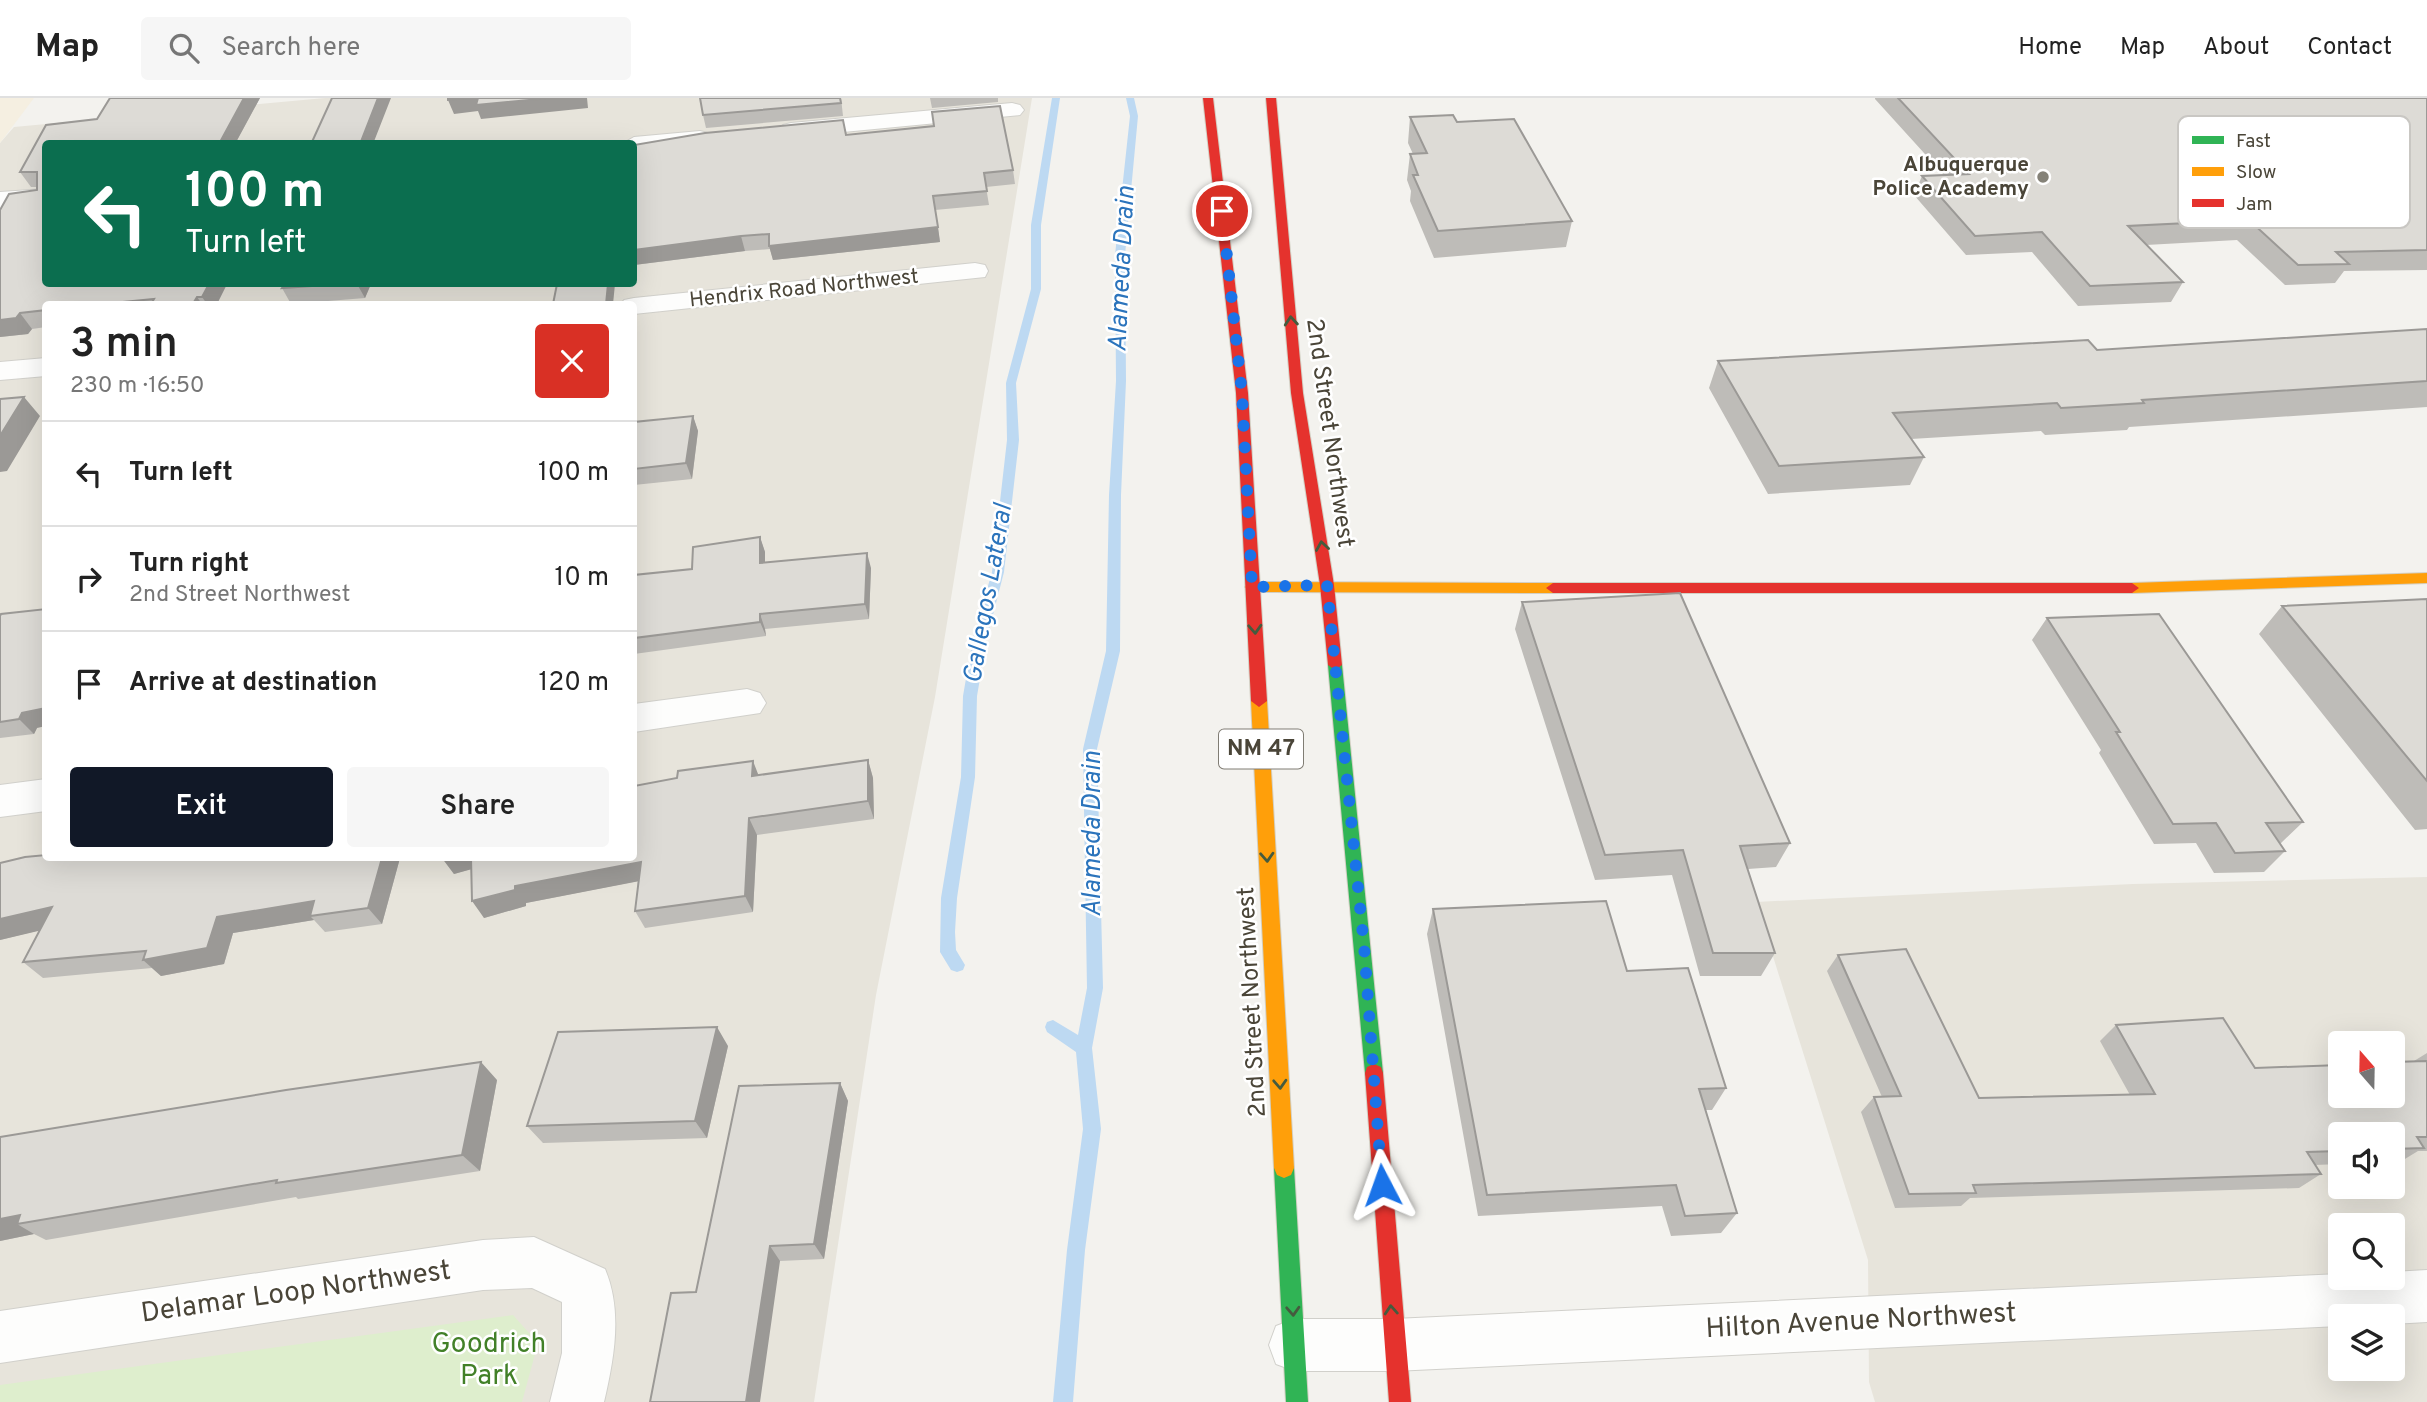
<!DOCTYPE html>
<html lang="en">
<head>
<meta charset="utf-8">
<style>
	body { margin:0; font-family:Overpass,sans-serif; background:#f6f6f6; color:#222; height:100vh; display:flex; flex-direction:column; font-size:26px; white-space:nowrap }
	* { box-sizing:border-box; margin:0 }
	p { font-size:23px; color:#767676 }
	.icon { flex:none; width:38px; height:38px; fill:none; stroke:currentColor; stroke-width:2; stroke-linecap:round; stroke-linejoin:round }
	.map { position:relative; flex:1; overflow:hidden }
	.panel { position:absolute; left:42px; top:203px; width:595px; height:560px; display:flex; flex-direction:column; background:#fff; border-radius:7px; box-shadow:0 7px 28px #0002 }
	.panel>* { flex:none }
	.hud { position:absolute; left:42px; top:42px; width:595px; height:147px; border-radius:7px; box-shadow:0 7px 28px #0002; background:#0b6e4f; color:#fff; overflow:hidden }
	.needle { width:46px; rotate:340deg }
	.tools { position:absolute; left:2328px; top:933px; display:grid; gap:14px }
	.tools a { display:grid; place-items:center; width:77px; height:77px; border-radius:7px; background:#fff; box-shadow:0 7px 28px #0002; font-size:35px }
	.pin { position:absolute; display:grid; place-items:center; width:60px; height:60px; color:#fff; margin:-30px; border:4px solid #fff; border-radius:50%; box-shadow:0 2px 7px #0007 }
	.me { position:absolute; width:77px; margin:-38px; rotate:356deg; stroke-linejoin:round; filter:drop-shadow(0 0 5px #0008) }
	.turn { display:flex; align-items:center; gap:24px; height:147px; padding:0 28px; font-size:32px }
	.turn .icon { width:91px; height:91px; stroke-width:2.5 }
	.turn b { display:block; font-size:49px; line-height:60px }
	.round { display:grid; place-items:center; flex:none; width:74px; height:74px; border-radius:7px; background:#f6f6f6 }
	.overview { display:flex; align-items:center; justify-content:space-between; height:119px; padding:0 28px }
	h1 { font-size:42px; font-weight:600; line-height:52px }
	.primary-button { display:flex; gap:14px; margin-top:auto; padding:14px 28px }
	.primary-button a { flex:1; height:80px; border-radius:7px; background:#111827; color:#fff; font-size:28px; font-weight:600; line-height:80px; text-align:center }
	.primary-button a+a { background:#f6f6f6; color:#222 }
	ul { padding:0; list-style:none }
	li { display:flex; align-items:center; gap:21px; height:105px; padding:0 28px; border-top:2px solid #e0e0e0 }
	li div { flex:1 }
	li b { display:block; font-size:26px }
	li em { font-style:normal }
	header { display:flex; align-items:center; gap:42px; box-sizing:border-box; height:98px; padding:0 35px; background:#fff; border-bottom:2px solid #e0e0e0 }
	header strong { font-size:33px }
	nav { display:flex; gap:38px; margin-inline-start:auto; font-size:24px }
	.search { width:490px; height:63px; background:#f6f6f6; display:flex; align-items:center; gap:18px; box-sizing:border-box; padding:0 24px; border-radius:7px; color:#767676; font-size:26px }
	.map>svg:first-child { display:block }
</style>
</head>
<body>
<header>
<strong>Map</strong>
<div class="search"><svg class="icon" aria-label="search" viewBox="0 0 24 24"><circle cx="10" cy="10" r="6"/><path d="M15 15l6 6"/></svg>Search here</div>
<nav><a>Home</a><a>Map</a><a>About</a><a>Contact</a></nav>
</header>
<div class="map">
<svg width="2427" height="1304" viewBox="0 0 2427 1304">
	<rect width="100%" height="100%" fill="#f3f2ee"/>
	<path fill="#e7e4db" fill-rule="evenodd" d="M 325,0 L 1032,0 L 935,599 L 876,897 L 814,1304 L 0,1304 L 0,45 L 14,29 ZM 46,46 L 634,46 L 634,186 L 46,186 ZM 46,206 L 634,206 L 634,760 L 46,760 Z
		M 2427,779 L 2427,1304 L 1875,1304 L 1869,1284 L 1868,1162 L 1756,804 L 2133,786 ZM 2340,945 L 2392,945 L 2392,998 L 2340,998 ZM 2340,1036 L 2392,1036 L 2392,1088 L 2340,1088 ZM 2340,1127 L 2392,1127 L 2392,1180 L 2340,1180 ZM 2340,1218 L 2392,1218 L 2392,1270 L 2340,1270 Z"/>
	<path fill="#f5efe1" d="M 0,0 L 34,0 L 0,45 Z"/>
	<path fill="#deeecd" d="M 513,1217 L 538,1245 L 522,1304 L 0,1304 L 0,1287 Z"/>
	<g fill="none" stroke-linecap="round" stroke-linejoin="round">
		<path fill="#bdd9f2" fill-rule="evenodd" d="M 1052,0 L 1060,0 L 1041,127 L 1041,191 L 1016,285 L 1019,342 L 1004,474 L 987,540 L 977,598 L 975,679 L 957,800 L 955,834 L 956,852 L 965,867 L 963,872 L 957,874 L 951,872 L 940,854 L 941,800 L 961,679 L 963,598 L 973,540 L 992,474 L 1007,342 L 1006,285 L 1031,191 L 1031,127 Z
			M 1126,0 L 1134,0 L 1138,18 L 1125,157 L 1126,283 L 1121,397 L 1120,553 L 1097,651 L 1103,890 L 1092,950 L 1101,1031 L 1085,1152 L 1073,1304 L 1053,1304 L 1067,1152 L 1083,1031 L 1076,954 L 1047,934 L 1045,929 L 1047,924 L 1053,922 L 1078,937 L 1087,890 L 1083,651 L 1106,553 L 1109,397 L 1116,283 L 1115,157 L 1130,18 Z"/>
		<defs>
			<path id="street" d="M 1012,5 L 1020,7 L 1024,12 L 1020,17 L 791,39 L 783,37 L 779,32 L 783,27 L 791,25 Z
				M 700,33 L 708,35 L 712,40 L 708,45 L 634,53 L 634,46 L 622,46 L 634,39 Z
				M 46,91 L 46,106 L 0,110 L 0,94 Z
				M 975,165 L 985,167 L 988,173 L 985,179 L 634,216 L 634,206 L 621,206 L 624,202 L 634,200 Z
				M 46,260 L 46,278 L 0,282 L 0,264 Z
				M 747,591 L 760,595 L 766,605 L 760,615 L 634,634 L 634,606 Z
				M 46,681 L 46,713 L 0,719 L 0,687 Z
				M 534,1139 L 605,1171 C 623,1213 614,1261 604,1304 L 550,1304 L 562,1255 L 562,1204 L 532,1190 L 483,1192 L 0,1265 L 0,1213 L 483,1142 Z
				M 2427,1172 L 2427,1224 L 2392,1226 L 2392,1218 L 2340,1218 L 2340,1228 L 1394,1273 L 1295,1273 L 1276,1266 L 1269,1247 L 1276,1228 L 1295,1221 L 1394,1221 L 2340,1176 L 2340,1180 L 2392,1180 L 2392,1174 Z"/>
			<path id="fast" d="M 1335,562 L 1342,567 L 1383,975 L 1381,981 L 1374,984 L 1367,981 L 1365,975 L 1328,567 Z
				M 1284,1060 L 1291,1063 L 1294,1070 L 1308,1304 L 1286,1304 L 1274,1070 L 1277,1063 Z"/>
			<path id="slow" d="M 2427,475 L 2427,485 L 2132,495 L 2125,490 L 2132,485 Z
				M 1252,484 L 1553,485 L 1560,490 L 1553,495 L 1252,494 L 1245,489 Z
				M 1259,597 L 1267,603 L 1294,1070 L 1291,1077 L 1284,1080 L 1277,1077 L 1274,1070 L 1251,603 Z"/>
			<path id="jam" d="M 1203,0 L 1213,0 L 1248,295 L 1267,603 L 1259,609 L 1251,603 L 1236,295 Z
				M 1266,0 L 1276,0 L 1303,295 L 1334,487 L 1342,567 L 1335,572 L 1328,567 L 1320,487 L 1291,295 Z
				M 1553,485 L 2132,485 L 2139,490 L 2132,495 L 1553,495 L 1546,490 Z
				M 1374,966 L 1381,969 L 1383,975 L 1411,1304 L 1389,1304 L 1365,975 L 1367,969 Z"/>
		</defs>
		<use href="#street" stroke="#d1d0cb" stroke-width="2"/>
		<use href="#fast" stroke="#d3d0c4" stroke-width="2"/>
		<use href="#slow" stroke="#d3d0c4" stroke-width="2"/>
		<use href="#jam" stroke="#d3d0c4" stroke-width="2"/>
		<use href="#street" fill="#fdfdfc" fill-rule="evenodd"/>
		<use href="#fast" fill="#30b455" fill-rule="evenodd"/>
		<use href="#slow" fill="#ff9f0a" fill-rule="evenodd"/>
		<use href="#jam" fill="#e5322d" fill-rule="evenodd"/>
	</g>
	<path fill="#bebcb8" d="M 110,0 L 260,0 L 235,46 L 46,46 L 46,186 L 227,186 L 217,206 L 46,206 L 46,229 L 32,231 L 28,236 L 0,239 L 0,112 L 9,96 L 37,92 L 37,89 L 31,89 L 20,74 L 46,27 L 97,21 Z
		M 700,0 L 841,0 L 843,18 L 706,30 L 703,17 Z
		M 930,0 L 998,0 L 998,4 L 932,10 Z
		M 1875,0 L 2427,0 L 2427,172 L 2344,173 L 2335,185 L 2285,187 L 2237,142 L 2146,147 L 2183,184 L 2171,204 L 2078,208 L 2032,154 L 1966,157 L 1914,97 L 1922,78 L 1944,77 L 1875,1 Z
		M 1410,19 L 1457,24 L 1572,123 L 1566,149 L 1434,160 L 1410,103 L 1411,93 L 1407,82 L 1410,56 L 1413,56 L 1408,45 Z
		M 846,36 L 1013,72 L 1015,86 L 986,89 L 989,107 L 935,112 L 940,144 L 773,162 L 770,151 L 745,153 L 634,167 Z
		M 285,186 L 371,186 L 365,200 L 291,206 L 282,190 Z
		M 2427,231 L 2427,309 L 2129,329 L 2127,332 L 2045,337 L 2041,333 L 1911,341 L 1924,359 L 1910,387 L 1768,396 L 1709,290 L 1718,263 L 2097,252 Z
		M 693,318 L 698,333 L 692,381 L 634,387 L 634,324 Z
		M 760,439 L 765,454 L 765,465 L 871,470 L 869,521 L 765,531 L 766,538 L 634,556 L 634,477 L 692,471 Z
		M 2427,501 L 2427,731 L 2415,732 L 2259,536 L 2282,508 Z
		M 1522,504 L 1790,745 L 1776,769 L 1748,771 L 1775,855 L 1761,878 L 1700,878 L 1672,777 L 1595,782 L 1515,531 Z
		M 0,518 L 37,630 L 34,636 L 0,640 Z
		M 2047,520 L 2303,724 L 2281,745 L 2279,745 L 2285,753 L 2264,774 L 2214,775 L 2196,745 L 2154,746 L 2099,655 L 2101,652 L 2032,542 Z
		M 868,662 L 873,680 L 874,721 L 757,737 L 753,814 L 645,830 L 635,813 L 638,783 L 526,805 L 526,808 L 484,820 L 471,771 L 454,776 L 442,760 L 634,760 L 758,677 Z
		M 400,760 L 382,826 L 325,834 L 314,822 L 233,835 L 224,866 L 161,878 L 152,870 L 43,880 L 23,864 L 40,832 L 0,842 L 0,765 Z
		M 1433,811 L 1627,873 L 1726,990 L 1712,1012 L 1705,1012 L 1737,1115 L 1721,1135 L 1671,1138 L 1662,1108 L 1478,1118 L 1427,836 Z
		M 1838,857 L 1979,1000 L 2130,997 L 2100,943 L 2116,927 L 2255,970 L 2414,963 L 2427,955 L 2427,1053 L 2418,1053 L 2400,1064 L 2392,1064 L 2392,1036 L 2340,1036 L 2340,1066 L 2315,1067 L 2321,1076 L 2299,1090 L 1970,1100 L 1961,1108 L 1895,1110 L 1861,1014 L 1874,999 L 1882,999 L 1827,873 Z
		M 728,948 L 707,1040 L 543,1045 L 527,1028 Z
		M 497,982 L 480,1073 L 298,1101 L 296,1099 L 46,1142 L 34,1136 L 0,1143 L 0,1039 Z
		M 840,985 L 848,1003 L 824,1161 L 780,1163 L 696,1194 Z"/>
	<path fill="#9b9996" d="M 244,0 L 260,0 L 235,46 L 219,46 Z
		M 378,0 L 391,0 L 373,46 L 360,46 Z
		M 467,0 L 587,0 L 588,10 L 481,21 L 478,13 L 454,16 L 448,2 Z
		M 938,129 L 940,144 L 773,162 L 769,148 Z
		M 741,138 L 745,153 L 634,167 L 634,152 Z
		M 209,186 L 227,186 L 217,206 L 207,206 L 202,199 Z
		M 357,186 L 371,186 L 365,200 Z
		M 608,186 L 615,186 L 613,206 L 606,206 Z
		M 197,199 L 202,206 L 196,206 L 194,204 Z
		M 20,215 L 32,231 L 28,236 L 0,239 L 0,222 Z
		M 24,299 L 40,318 L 7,373 L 0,374 L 0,338 Z
		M 693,318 L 698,333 L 692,381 L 686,365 Z
		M 760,439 L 765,454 L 765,480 L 760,465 Z
		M 867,455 L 871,470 L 869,521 L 865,506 Z
		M 760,516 L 765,531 L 766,538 L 760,524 Z
		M 46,610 L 46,628 L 37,630 L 34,636 L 19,621 L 22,615 Z
		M 868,662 L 873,680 L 874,721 L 868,703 Z
		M 753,663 L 760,681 L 752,678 Z
		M 749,720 L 757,737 L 753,814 L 745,798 Z
		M 382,760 L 400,760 L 382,826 L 368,810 Z
		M 442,760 L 477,760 L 483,768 L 454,776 Z
		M 641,764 L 650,781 L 526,805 L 526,808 L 484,820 L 472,803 L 515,788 Z
		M 314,803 L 310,818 L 314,822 L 233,835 L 224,866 L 161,878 L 143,862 L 217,819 Z
		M 52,809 L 72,825 L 0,842 L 0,821 Z
		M 717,929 L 728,948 L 707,1040 L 695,1023 Z
		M 481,964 L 497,982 L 480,1073 L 462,1057 Z
		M 840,985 L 848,1003 L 824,1161 L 814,1146 Z
		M 20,1117 L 17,1126 L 34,1136 L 0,1143 L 0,1121 Z
		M 770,1148 L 780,1163 L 760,1304 L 746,1304 Z"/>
	<path fill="#dddbd6" stroke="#9b9996" stroke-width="2" d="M 110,0 L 244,0 L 219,46 L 46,46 L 46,186 L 209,186 L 202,199 L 197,199 L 194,204 L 168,206 L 151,206 L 154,201 L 102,206 L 46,206 L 46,212 L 20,215 L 16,220 L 0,222 L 0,112 L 9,96 L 37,92 L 37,74 L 20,74 L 46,27 L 97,21 Z
		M 332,0 L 378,0 L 360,46 L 311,46 Z
		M 448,0 L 467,0 L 448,2 Z
		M 478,0 L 550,0 L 476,7 Z
		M 700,0 L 840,0 L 841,5 L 703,17 Z
		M 1898,0 L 2427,0 L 2427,152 L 2336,154 L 2349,166 L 2298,167 L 2249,122 L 2128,128 L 2183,184 L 2090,188 L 2042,134 L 1975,138 L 1922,78 L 1969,76 Z
		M 1000,8 L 1013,72 L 984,75 L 987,93 L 933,98 L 938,129 L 769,148 L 769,136 L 741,138 L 634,152 L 634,47 L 705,35 L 843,22 L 846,37 L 934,28 L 932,14 Z
		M 1453,17 L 1457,24 L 1514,21 L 1572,123 L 1438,133 L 1413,77 L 1418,77 L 1410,56 L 1427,55 L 1410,19 Z
		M 285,186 L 341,186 L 282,190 Z
		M 557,186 L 608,186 L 606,206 L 553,206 Z
		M 2427,231 L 2427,283 L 2142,302 L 2144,305 L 2061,310 L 2057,305 L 1893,315 L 1924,359 L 1779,368 L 1718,263 L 2088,242 L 2097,252 Z
		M 24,299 L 0,338 L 0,301 Z
		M 693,318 L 686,365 L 634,371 L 634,324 Z
		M 760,439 L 760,465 L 867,455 L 865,506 L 760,516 L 760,524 L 634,540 L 634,477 L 692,471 L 693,449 Z
		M 1680,495 L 1790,745 L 1740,748 L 1775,855 L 1713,855 L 1683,752 L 1605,757 L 1522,504 Z
		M 2427,501 L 2427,683 L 2282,508 Z
		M 46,511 L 46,610 L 22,615 L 19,621 L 0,624 L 0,518 L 1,516 Z
		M 2159,516 L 2303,724 L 2266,725 L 2285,753 L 2235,755 L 2216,725 L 2173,726 L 2116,634 L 2120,634 L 2047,520 Z
		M 868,662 L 868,703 L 749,720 L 745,798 L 635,813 L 641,764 L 515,788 L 515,792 L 472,803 L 471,760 L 634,760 L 634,688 L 677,680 L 678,673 L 753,663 L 752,678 Z
		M 46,757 L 46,760 L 382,760 L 368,810 L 310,818 L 314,803 L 217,819 L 207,850 L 143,862 L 146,853 L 23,864 L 52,809 L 0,821 L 0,765 L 25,759 Z
		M 1606,803 L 1627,873 L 1688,870 L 1726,990 L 1699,991 L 1737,1115 L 1685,1118 L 1676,1087 L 1487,1097 L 1433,811 Z
		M 1906,851 L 1979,1000 L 2155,996 L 2116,927 L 2223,920 L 2255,970 L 2340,967 L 2340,998 L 2392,998 L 2392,964 L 2427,963 L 2427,1039 L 2417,1039 L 2424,1050 L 2392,1051 L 2392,1036 L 2340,1036 L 2340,1053 L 2307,1054 L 2321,1076 L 1973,1087 L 1976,1095 L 1909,1096 L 1874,999 L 1901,998 L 1838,857 Z
		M 717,929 L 695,1023 L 527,1028 L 558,934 Z
		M 481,964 L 462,1057 L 276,1085 L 277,1082 L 17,1126 L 20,1117 L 0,1121 L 0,1039 L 286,992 Z
		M 840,985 L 814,1146 L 770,1148 L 746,1304 L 650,1304 L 671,1195 L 696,1194 L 739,988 Z"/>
	<defs><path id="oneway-chevron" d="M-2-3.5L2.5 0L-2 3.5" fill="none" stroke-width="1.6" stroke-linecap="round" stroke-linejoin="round" transform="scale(1.75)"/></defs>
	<g stroke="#455b3e">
		<use href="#oneway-chevron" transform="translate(1291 223) rotate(-95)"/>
		<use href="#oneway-chevron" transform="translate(1322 448) rotate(-99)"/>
		<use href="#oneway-chevron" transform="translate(1255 531) rotate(87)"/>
		<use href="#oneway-chevron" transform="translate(1267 759) rotate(87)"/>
		<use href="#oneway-chevron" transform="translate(1280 986) rotate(87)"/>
		<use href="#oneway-chevron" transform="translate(1391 1212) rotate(-94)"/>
		<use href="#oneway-chevron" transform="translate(1293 1213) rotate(87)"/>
	</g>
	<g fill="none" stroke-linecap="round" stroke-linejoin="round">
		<path stroke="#1a73e8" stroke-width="12" stroke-dasharray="0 21.6" d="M 1222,113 L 1242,295 L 1252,489 L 1327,487 L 1364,848 L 1382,1087"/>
	</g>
	<circle fill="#858278" stroke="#fff" stroke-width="2.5" cx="2043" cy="79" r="7"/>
	<g text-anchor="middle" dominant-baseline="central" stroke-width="5" stroke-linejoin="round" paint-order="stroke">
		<g font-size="21" font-weight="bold" fill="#4a4538" stroke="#fff" text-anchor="end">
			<text x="2029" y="67">Albuquerque<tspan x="2029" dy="24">Police Academy</tspan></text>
		</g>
		<g font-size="21" fill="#4a4538" stroke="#fff">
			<text transform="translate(804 191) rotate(-6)">Hendrix Road Northwest</text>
		</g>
		<rect fill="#fff" stroke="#807d74" stroke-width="2" x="1219" y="631.5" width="84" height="39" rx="5"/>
		<g font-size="23" font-weight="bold" fill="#4a4538">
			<text x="1261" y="651">NM 47</text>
		</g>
		<g font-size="24" fill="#4a4538" stroke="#fff">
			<text transform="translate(1329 335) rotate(82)">2nd Street Northwest</text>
			<text transform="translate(1253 904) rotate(-93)">2nd Street Northwest</text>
		</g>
		<g font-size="26" font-style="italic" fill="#2b74bc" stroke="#fff">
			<text transform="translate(1123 171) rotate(-87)">Alameda Drain</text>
			<text transform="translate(989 496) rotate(-80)">Gallegos Lateral</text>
			<text transform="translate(1093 736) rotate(-90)">Alameda Drain</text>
		</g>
		<g font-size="28" fill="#4a4538" stroke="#fff">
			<text transform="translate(296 1195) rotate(-8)">Delamar Loop Northwest</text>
			<text transform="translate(1861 1224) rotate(-3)">Hilton Avenue Northwest</text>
		</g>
		<g font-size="28" fill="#428028" stroke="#fff">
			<text x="489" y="1247">Goodrich<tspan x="489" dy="32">Park</tspan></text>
		</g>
	</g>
	<rect x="2178" y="18" width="232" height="112" rx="10" fill="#fff" stroke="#c9c7c3" stroke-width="2"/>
	<rect x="2192" y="38" width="32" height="8" fill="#30b455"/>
	<rect x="2192" y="69" width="32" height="9" fill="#ff9f0a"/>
	<rect x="2192" y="101" width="32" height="8" fill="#e5322d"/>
	<g font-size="19" fill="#4a4538">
		<text x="2236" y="49">Fast</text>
		<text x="2236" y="80">Slow</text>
		<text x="2236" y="112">Jam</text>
	</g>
</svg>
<div class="tools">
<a><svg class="needle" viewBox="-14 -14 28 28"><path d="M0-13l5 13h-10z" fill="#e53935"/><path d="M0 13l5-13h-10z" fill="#767676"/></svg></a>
<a><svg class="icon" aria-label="sound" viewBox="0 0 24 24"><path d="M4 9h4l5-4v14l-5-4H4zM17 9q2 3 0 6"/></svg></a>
<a><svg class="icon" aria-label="search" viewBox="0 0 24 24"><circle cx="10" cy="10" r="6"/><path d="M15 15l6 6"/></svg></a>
<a><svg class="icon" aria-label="layers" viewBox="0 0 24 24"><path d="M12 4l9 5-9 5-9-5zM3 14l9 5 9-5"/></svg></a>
</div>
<div class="pin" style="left:1222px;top:113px;background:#d93025"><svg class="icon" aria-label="arrive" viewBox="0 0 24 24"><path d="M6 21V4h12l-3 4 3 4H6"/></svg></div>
<svg class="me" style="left:1382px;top:1087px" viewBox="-20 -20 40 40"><path d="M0-17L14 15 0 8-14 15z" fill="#1a73e8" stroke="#fff" stroke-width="4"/></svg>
<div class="hud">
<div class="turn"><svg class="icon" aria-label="left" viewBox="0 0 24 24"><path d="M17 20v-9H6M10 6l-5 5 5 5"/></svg><div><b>100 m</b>Turn left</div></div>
</div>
<section class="panel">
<div class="overview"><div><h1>3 min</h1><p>230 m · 16:50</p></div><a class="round" style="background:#d93025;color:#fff"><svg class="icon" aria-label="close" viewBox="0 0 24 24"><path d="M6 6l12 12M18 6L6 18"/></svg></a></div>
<ul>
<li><svg class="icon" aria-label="left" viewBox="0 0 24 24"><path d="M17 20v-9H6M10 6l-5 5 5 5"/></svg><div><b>Turn left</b></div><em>100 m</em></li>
<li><svg class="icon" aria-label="right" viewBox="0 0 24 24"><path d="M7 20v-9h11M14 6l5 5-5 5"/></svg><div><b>Turn right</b><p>2nd Street Northwest</p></div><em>10 m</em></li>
<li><svg class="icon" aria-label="arrive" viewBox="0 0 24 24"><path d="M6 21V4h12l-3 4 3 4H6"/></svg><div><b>Arrive at destination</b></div><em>120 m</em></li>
</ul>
<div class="primary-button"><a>Exit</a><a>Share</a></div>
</section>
</div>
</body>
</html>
